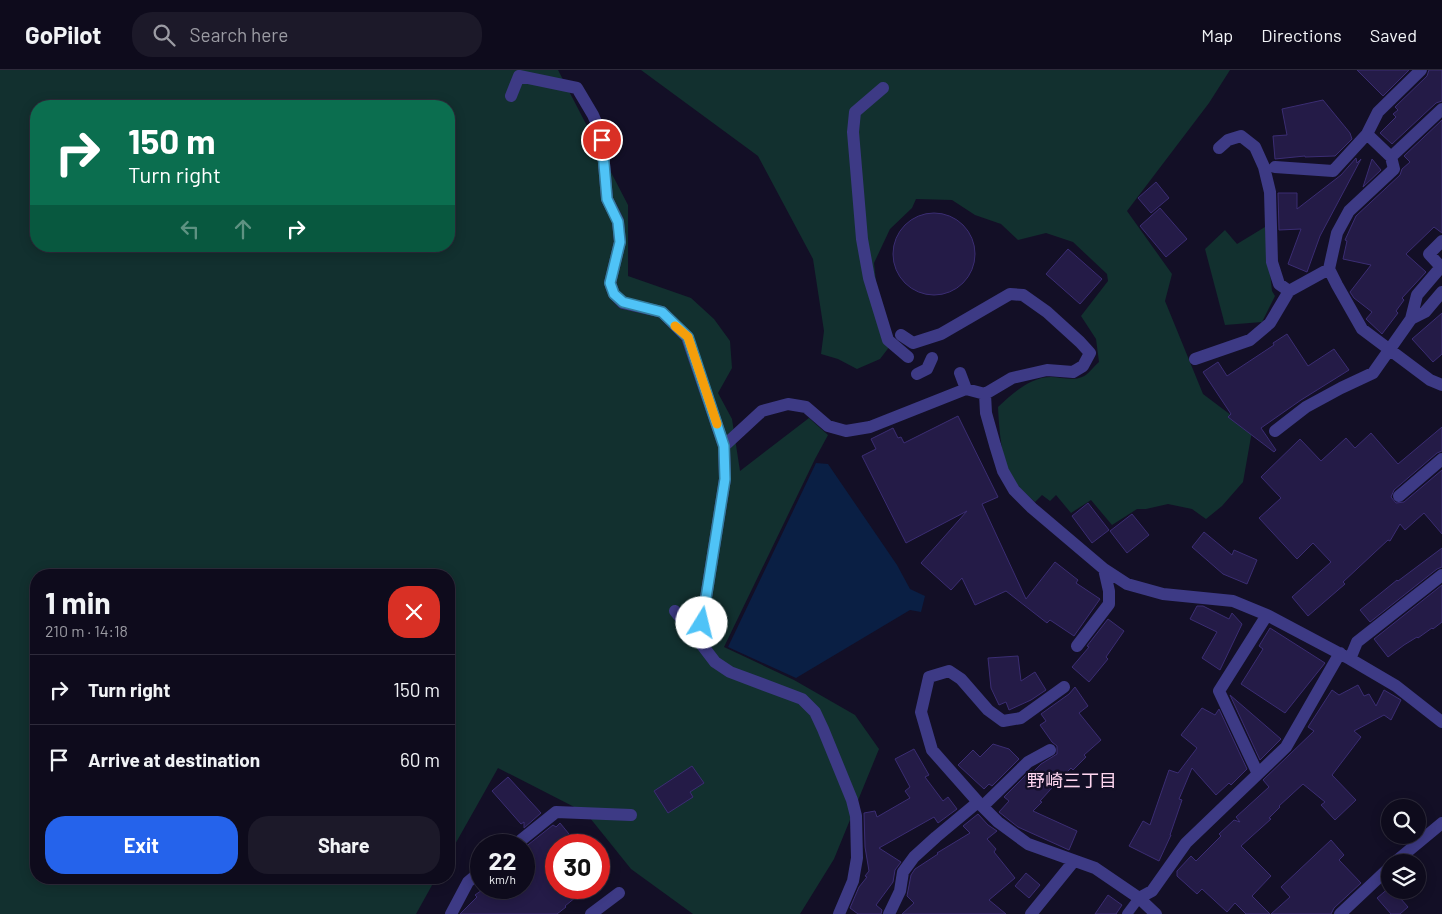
<!DOCTYPE html>
<html lang="en">
<head>
<meta charset="utf-8">
<style>
	body { margin:0; font-family:Barlow,"Noto Sans JP",sans-serif; background:#1c1929; color:#f1f3f6; height:100vh; display:flex; flex-direction:column; font-size:19px; white-space:nowrap }
	* { box-sizing:border-box; margin:0 }
	p { font-size:16px; color:#9b9ba3 }
	.icon { flex:none; width:28px; height:28px; fill:none; stroke:currentColor; stroke-width:2; stroke-linecap:round; stroke-linejoin:round }
	.map { position:relative; flex:1; overflow:hidden }
	.panel { position:absolute; left:30px; top:499px; width:425px; height:315px; display:flex; flex-direction:column; background:#0e0b1c; border-radius:20px; box-shadow:0 2px 12px #0003,0 0 0 1px #2e2b3b }
	.panel>* { flex:none }
	.hud { position:absolute; left:30px; top:30px; width:425px; height:152px; border-radius:20px; box-shadow:0 2px 12px #0003,0 0 0 1px #2e2b3b; background:#0b6e4f; color:#fff; overflow:hidden }
	.tools { position:absolute; left:1381px; top:729px; display:grid; gap:10px }
	.tools a { display:grid; place-items:center; width:45px; height:45px; border-radius:50%; background:#0e0b1c; box-shadow:0 2px 12px #0003,0 0 0 1px #2e2b3b; font-size:25px }
	.speed { position:absolute; left:470px; top:764px; display:flex; gap:10px; font-size:25px; font-weight:700; text-align:center }
	.speed>* { display:grid; place-content:center; width:65px; height:65px; border-radius:50%; background:#0e0b1c; box-shadow:0 2px 12px #0003,0 0 0 1px #2e2b3b; line-height:1 }
	.speed small { font-size:12px; font-weight:400 }
	.speed .limit { border:8px solid #d22; background:#fff; color:#111 }
	.pin { position:absolute; display:grid; place-items:center; width:42px; height:42px; color:#fff; margin:-21px; border:2px solid #fff; border-radius:50%; box-shadow:0 1px 5px #0007 }
	.me { position:absolute; width:55px; margin:-28px; rotate:9deg; stroke-linejoin:round; filter:drop-shadow(0 0 4px #0008) }
	.turn { display:flex; align-items:center; gap:18px; height:105px; padding:0 15px; font-size:22px }
	.turn .icon { width:65px; height:65px; stroke-width:2.5 }
	.turn b { display:block; font-size:35px; line-height:42px }
	.lanes { display:flex; align-items:center; height:48px; padding:0 15px; background:#0003; justify-content:center; gap:25px; direction:ltr }
	.lanes .off { opacity:.35 }
	.round { display:grid; place-items:center; flex:none; width:52px; height:52px; border-radius:20px; background:#1c1929 }
	.head { display:flex; align-items:center; justify-content:space-between; height:85px; padding:0 15px }
	h1 { font-size:30px; font-weight:700; line-height:38px }
	.primary-button { display:flex; gap:10px; margin-top:auto; padding:10px 15px }
	.primary-button a { flex:1; height:58px; border-radius:20px; background:#2563eb; color:#fff; font-size:20px; font-weight:700; line-height:58px; text-align:center }
	.primary-button a+a { background:#1c1929; color:#f1f3f6 }
	ul { padding:0; list-style:none }
	li { display:flex; align-items:center; gap:15px; height:70px; padding:0 15px; border-top:1px solid #2e2b3b }
	li div { flex:1 }
	li b { display:block; font-size:19px }
	li em { font-style:normal }
	header { display:flex; align-items:center; gap:30px; box-sizing:border-box; height:70px; padding:0 25px; background:#0e0b1c; border-bottom:1px solid #2e2b3b }
	header strong { font-size:24px }
	nav { display:flex; gap:28px; margin-inline-start:auto; font-size:18px }
	.search { width:350px; height:45px; background:#1c1929; display:flex; align-items:center; gap:12px; box-sizing:border-box; padding:0 18px; border-radius:20px; color:#9b9ba3; font-size:19px }
	.map>svg:first-child { display:block }
</style>
</head>
<body>
<header>
<strong>GoPilot</strong>
<div class="search"><svg class="icon" aria-label="search" viewBox="0 0 24 24"><circle cx="10" cy="10" r="6"/><path d="M15 15l6 6"/></svg>Search here</div>
<nav><a>Map</a><a>Directions</a><a>Saved</a></nav>
</header>
<div class="map">
<svg width="1442" height="844" viewBox="0 0 1442 844">
	<rect width="100%" height="100%" fill="#130f26"/>
	<path fill="#12302f" fill-rule="evenodd" d="M 0,0 L 558,0 L 628,135 L 628,206 L 691,228 L 714,249 L 730,271 L 732,298 L 718,323 L 732,349 L 740,401 L 809,348 L 828,365 L 815,389 L 724,577 L 794,610 L 855,645 L 879,679 L 834,789 L 800,844 L 693,844 L 631,799 L 586,743 L 498,698 L 449,785 L 449,505 L 36,505 L 36,808 L 436,808 L 416,844 L 0,844 ZM 36,36 L 449,36 L 449,176 L 36,176 Z
		M 641,0 L 1230,0 L 1209,33 L 1127,141 L 1172,204 L 1165,231 L 1203,324 L 1252,361 L 1243,412 L 1222,436 L 1206,449 L 1192,439 L 1168,434 L 1146,439 L 1137,439 L 1112,455 L 1091,430 L 1071,443 L 1056,425 L 1050,431 L 1042,425 L 1035,432 C 1026,424 1017,416 1011,406 C 1001,388 999,357 998,337 C 1012,324 1030,307 1051,307 C 1060,307 1073,311 1082,307 C 1088,305 1094,296 1099,292 L 1096,269 L 1081,246 L 1108,211 L 1107,204 L 1073,172 L 1046,163 L 1018,170 L 1001,154 L 975,145 L 952,130 L 916,129 L 912,138 L 890,159 L 874,193 L 877,221 L 893,272 L 880,289 L 857,299 L 838,289 L 821,284 L 824,261 L 813,189 L 758,86 Z
		M 1265,157 L 1272,221 L 1275,226 L 1262,252 L 1225,255 L 1205,179 L 1225,160 L 1237,174 Z"/>
	<path fill="#0a1f44" d="M 816,393 L 828,394 L 897,495 L 910,519 L 925,526 L 921,542 L 910,540 L 796,608 L 728,577 Z"/>
	<path fill="#241b47" stroke="#3b2d73" d="M 1357,0 L 1409,0 L 1383,26 Z
		M 1429,0 L 1442,0 L 1442,31 L 1436,33 L 1392,74 L 1380,63 L 1396,47 L 1393,44 L 1398,40 L 1395,37 L 1427,6 Z
		M 1323,30 L 1350,63 L 1352,69 L 1335,86 L 1305,87 L 1305,86 L 1275,89 L 1273,66 L 1287,65 L 1282,39 Z
		M 1442,50 L 1442,163 L 1434,157 L 1406,184 L 1426,202 L 1402,228 L 1404,230 L 1396,241 L 1398,243 L 1382,264 L 1366,249 L 1372,242 L 1354,228 L 1350,222 L 1371,195 L 1343,189 L 1347,171 L 1345,170 L 1356,146 L 1400,105 L 1402,99 L 1410,92 L 1404,86 Z
		M 1356,88 L 1357,93 L 1361,89 L 1320,166 L 1307,202 L 1288,194 L 1301,159 L 1279,160 L 1278,123 L 1297,123 L 1297,139 L 1341,105 Z
		M 1372,89 L 1381,100 L 1363,117 Z
		M 1156,112 L 1169,128 L 1151,143 L 1138,128 Z
		M 1160,138 L 1187,169 L 1166,187 L 1140,156 Z
		M893 184a41 41 0 1 1 82 0a41 41 0 1 1-82 0Z
		M 1068,179 L 1102,209 L 1080,234 L 1046,204 Z
		M 1442,243 L 1442,284 L 1433,292 L 1412,269 Z
		M 1287,264 L 1308,296 L 1334,279 L 1349,300 L 1301,330 L 1261,358 L 1276,380 L 1274,382 L 1228,347 L 1231,344 L 1203,302 L 1218,292 L 1227,306 L 1274,275 L 1273,273 Z
		M 958,346 L 998,427 L 982,434 L 1026,529 L 1055,492 L 1078,510 L 1076,513 L 1100,529 L 1074,566 L 1050,550 L 1047,553 L 1006,521 L 975,535 L 962,508 L 951,520 L 921,493 L 967,441 L 906,473 L 862,386 L 876,379 L 871,369 L 893,358 L 898,368 L 901,367 L 904,373 Z
		M 1442,357 L 1442,381 L 1437,383 L 1394,420 L 1391,427 L 1396,433 L 1404,432 L 1442,400 L 1442,464 L 1424,443 L 1405,460 L 1400,454 L 1390,471 L 1388,470 L 1343,512 L 1345,514 L 1308,546 L 1292,527 L 1331,492 L 1313,473 L 1297,489 L 1259,448 L 1281,428 L 1261,407 L 1300,369 L 1321,391 L 1346,368 L 1355,378 L 1371,363 L 1398,394 Z
		M 1088,433 L 1109,460 L 1092,473 L 1072,446 Z
		M 1132,444 L 1149,465 L 1127,483 L 1110,461 Z
		M 1204,462 L 1232,485 L 1234,480 L 1257,490 L 1247,514 L 1223,504 L 1192,477 Z
		M 1442,478 L 1442,497 L 1437,499 L 1370,552 L 1360,540 L 1397,510 L 1398,511 Z
		M 1442,515 L 1442,552 L 1433,559 L 1432,558 L 1418,568 L 1417,567 L 1404,575 L 1388,587 L 1374,569 Z
		M 1197,536 L 1203,536 L 1229,549 L 1232,543 L 1242,554 L 1220,600 L 1202,588 L 1217,562 L 1190,549 Z
		M 1108,549 L 1124,561 L 1106,587 L 1108,589 L 1089,612 L 1072,597 L 1089,577 L 1087,576 Z
		M 1270,558 L 1325,593 L 1285,643 L 1241,614 L 1263,579 L 1259,576 Z
		M 1018,586 L 1021,611 L 1035,602 L 1046,620 L 1031,630 L 1009,640 L 1006,632 L 999,635 L 991,618 L 988,588 Z
		M 1358,615 L 1364,626 L 1369,624 L 1376,636 L 1384,620 L 1401,630 L 1391,650 L 1384,645 L 1354,661 L 1361,667 L 1332,705 L 1356,730 L 1335,750 L 1321,735 L 1325,732 L 1303,714 L 1279,736 L 1280,737 L 1269,748 L 1271,749 L 1241,776 L 1271,806 L 1252,826 L 1270,844 L 1246,844 L 1235,833 L 1227,842 L 1202,819 L 1197,824 L 1177,806 L 1177,801 L 1191,786 L 1196,791 L 1221,766 L 1219,764 L 1234,750 L 1240,752 L 1236,747 L 1269,717 L 1263,710 L 1314,661 L 1308,657 L 1332,620 L 1339,625 Z
		M 1075,617 L 1088,636 L 1079,643 L 1101,670 L 1084,685 L 1086,687 L 1073,700 L 1071,698 L 1061,708 L 1040,731 L 1042,732 L 1033,741 L 1077,761 L 1069,780 L 1018,757 L 999,742 L 1009,731 L 1004,727 L 1031,700 L 1033,702 L 1041,694 L 1057,684 L 1057,676 L 1052,672 L 1040,655 L 1046,651 L 1041,644 L 1069,624 Z
		M 1230,625 L 1281,669 L 1260,690 Z
		M 1202,638 L 1215,645 L 1219,639 L 1247,699 L 1231,715 L 1229,713 L 1216,725 L 1192,698 L 1179,729 L 1182,730 L 1170,765 L 1171,765 L 1159,791 L 1129,776 L 1143,751 L 1150,755 L 1169,700 L 1178,703 L 1197,678 L 1181,665 Z
		M 993,674 L 1009,679 L 1019,689 L 992,716 L 989,714 L 984,719 L 958,695 L 973,680 L 980,687 Z
		M 914,679 L 929,705 L 925,707 L 943,731 L 948,727 L 957,739 L 938,753 L 934,747 L 879,778 L 901,792 L 895,800 L 893,812 L 876,835 L 882,840 L 881,844 L 858,844 L 850,838 L 859,817 L 867,807 L 865,806 L 869,801 L 865,777 L 864,743 L 875,741 L 877,747 L 910,728 L 905,721 L 910,717 L 895,689 Z
		M 692,696 L 704,713 L 690,722 L 693,727 L 668,743 L 654,721 Z
		M 508,707 L 541,743 L 524,758 L 524,752 L 521,754 L 492,721 Z
		M 978,744 L 988,755 L 997,761 L 987,769 L 996,779 L 994,782 L 1015,808 L 989,830 L 1006,844 L 902,844 L 914,833 L 907,826 L 911,805 L 915,799 L 938,784 L 937,783 L 970,763 L 963,756 Z
		M 560,753 L 578,775 L 556,775 L 556,818 L 587,818 L 565,836 L 566,837 L 557,844 L 460,844 L 477,827 L 475,825 L 485,818 L 524,818 L 524,778 L 553,755 L 556,757 Z
		M 1331,770 L 1344,785 L 1339,790 L 1361,813 L 1334,838 L 1331,844 L 1271,844 L 1290,827 L 1281,817 Z
		M 1026,803 L 1040,815 L 1029,828 L 1015,816 Z
		M 1390,817 L 1390,820 L 1393,820 L 1408,837 L 1400,844 L 1391,844 L 1377,828 Z
		M 1108,825 L 1122,835 L 1116,844 L 1095,844 Z"/>
	<g fill="none" stroke-linecap="round" stroke-linejoin="round">
		<path stroke="#3d3a85" stroke-width="10" d="M 1127,844 L 1139,828"/>
		<path stroke="#3d3a85" stroke-width="12" d="M 1421,0 L 1378,42 L 1367,64 L 1391,87 L 1394,99 L 1349,141 L 1337,163 L 1329,199 L 1337,215 L 1362,259 L 1430,310 L 1442,315
			M 883,18 L 855,42 L 853,62 L 862,169 L 869,208 L 888,270 L 908,287
			M 511,26 L 519,6 L 577,18 L 593,45 L 599,59 L 602,70 L 607,129 L 618,151 L 620,172 L 610,213 L 614,224 L 623,233 L 662,242 L 687,267 L 724,376 L 725,409 L 699,571 L 715,592 L 730,602 L 802,629 L 815,642 L 823,659 L 852,730 L 856,746 L 857,788 L 853,811 L 839,844
			M 1219,78 L 1228,70 L 1241,66 L 1255,77 L 1264,97 L 1270,122 L 1272,192 L 1279,214 L 1289,221 L 1329,199
			M 1391,87 L 1442,39
			M 1275,97 L 1333,101 L 1367,64
			M 1411,249 L 1425,242 L 1442,222
			M 901,265 L 913,273 L 941,264 L 1010,224 L 1023,225 L 1047,242 L 1080,272 L 1090,283 L 1083,296 L 1073,302 L 1047,300 L 1012,308 L 985,324 L 986,343 L 995,375 L 1003,401 L 1014,420 L 1032,438 L 1104,499 L 1127,514 L 1163,524 L 1233,531 L 1267,545 L 1350,589 L 1396,616 L 1442,652
			M 1195,289 L 1250,270 L 1270,253 L 1289,221
			M 960,303 L 966,319
			M 917,304 L 927,299 L 932,288
			M 1275,361 L 1306,337 L 1341,318 L 1373,303 L 1411,249 L 1417,225 L 1441,197 L 1429,184 L 1442,171
			M 724,376 L 762,341 L 788,334 L 806,337 L 828,356 L 846,361 L 870,357 L 966,319 L 985,324
			M 1399,426 L 1442,389
			M 675,541 L 699,571
			M 1077,576 L 1109,534 L 1109,521 L 1104,499
			M 1350,589 L 1357,572 L 1442,505
			M 1064,617 L 1021,648 L 1003,651 L 988,640 L 961,609 L 949,601 L 929,607 L 921,642 L 932,680 L 978,732 L 998,752 L 1028,774 L 1095,798 L 1139,828 L 1156,844
			M 1258,704 L 1219,621 L 1267,545
			M 983,736 L 1028,692 L 1050,680
			M 515,775 L 556,742 L 631,745
			M 1395,792 L 1442,753
			M 1139,828 L 1152,821 L 1186,773 L 1286,677 L 1340,583
			M 451,844 L 468,812 L 481,801
			M 591,844 L 619,823
			M 889,844 L 900,821 L 903,802 L 914,787 L 936,767 L 978,732
			M 1031,844 L 1074,791
			M 1340,844 L 1390,797"/>
	</g>
	<g fill="none" stroke-linecap="round" stroke-linejoin="round">
		<defs>
			<path id="route" d="M 602,70 L 607,129 L 618,152 L 620,172 L 610,213 L 614,224 L 623,232 L 662,242 L 688,267 L 724,376 L 725,409 L 702,553"/>
		</defs>
		<use href="#route" stroke="#337fa1" stroke-width="12"/>
		<use href="#route" stroke="#4fc3f7" stroke-width="9"/>
		<path stroke="#f59e0b" stroke-width="9" d="M 675,256 L 688,267 L 717,354"/>
	</g>
	<g text-anchor="middle" dominant-baseline="central" stroke-width="5" stroke-linejoin="round" paint-order="stroke">
		<g font-size="18" fill="#ffd6f0" stroke="#130f26">
			<text x="1072" y="710">野崎三丁目</text>
		</g>
	</g>
</svg>
<div class="tools">
<a><svg class="icon" aria-label="search" viewBox="0 0 24 24"><circle cx="10" cy="10" r="6"/><path d="M15 15l6 6"/></svg></a>
<a><svg class="icon" aria-label="layers" viewBox="0 0 24 24"><path d="M12 4l9 5-9 5-9-5zM3 14l9 5 9-5"/></svg></a>
</div>
<div class="speed"><div>22<small>km/h</small></div><div class="limit">30</div></div>
<div class="pin" style="left:602px;top:70px;background:#d93025"><svg class="icon" aria-label="arrive" viewBox="0 0 24 24"><path d="M6 21V4h12l-3 4 3 4H6"/></svg></div>
<svg class="me" style="left:702px;top:553px" viewBox="-20 -20 40 40"><circle r="19" fill="#fff"/><path d="M0-13L10 11 0 6-10 11z" fill="#4fc3f7"/></svg>
<div class="hud">
<div class="turn"><svg class="icon" aria-label="right" viewBox="0 0 24 24"><path d="M7 20v-9h11M14 6l5 5-5 5"/></svg><div><b>150 m</b>Turn right</div></div>
<div class="lanes"><svg class="icon off" aria-label="left" viewBox="0 0 24 24"><path d="M17 20v-9H6M10 6l-5 5 5 5"/></svg><svg class="icon off" aria-label="ahead" viewBox="0 0 24 24"><path d="M12 20V5M6 11l6-6 6 6"/></svg><svg class="icon" aria-label="right" viewBox="0 0 24 24"><path d="M7 20v-9h11M14 6l5 5-5 5"/></svg></div>
</div>
<section class="panel">
<div class="head"><div><h1>1 min</h1><p>210 m · 14:18</p></div><a class="round" style="background:#d93025;color:#fff"><svg class="icon" aria-label="close" viewBox="0 0 24 24"><path d="M6 6l12 12M18 6L6 18"/></svg></a></div>
<ul>
<li><svg class="icon" aria-label="right" viewBox="0 0 24 24"><path d="M7 20v-9h11M14 6l5 5-5 5"/></svg><div><b>Turn right</b></div><em>150 m</em></li>
<li><svg class="icon" aria-label="arrive" viewBox="0 0 24 24"><path d="M6 21V4h12l-3 4 3 4H6"/></svg><div><b>Arrive at destination</b></div><em>60 m</em></li>
</ul>
<div class="primary-button"><a>Exit</a><a>Share</a></div>
</section>
</div>
</body>
</html>
